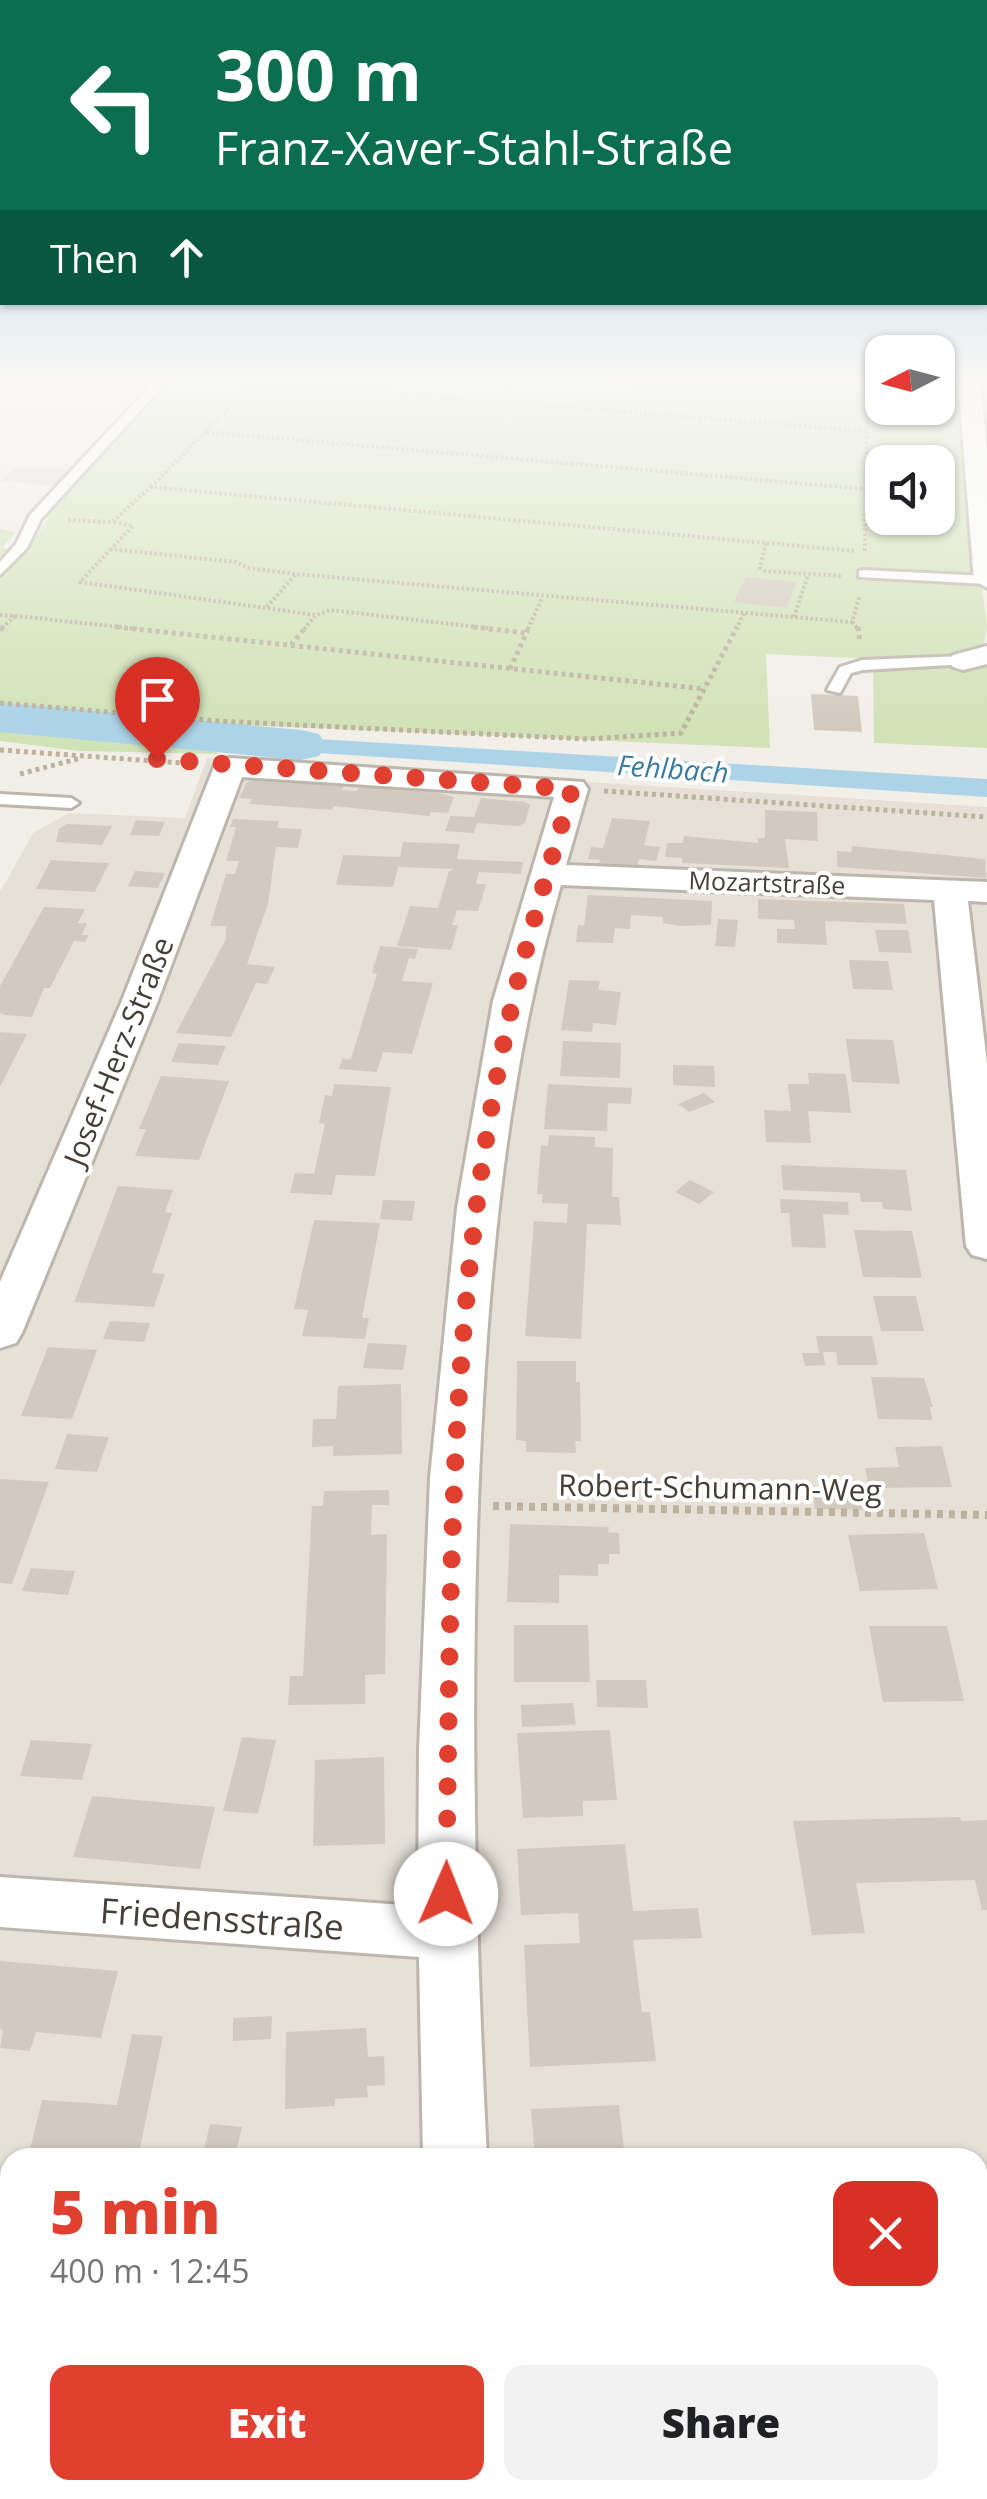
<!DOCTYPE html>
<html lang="en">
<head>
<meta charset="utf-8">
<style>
	body { margin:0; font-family:"Open Sans",sans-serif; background:#f2f2f2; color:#202124; height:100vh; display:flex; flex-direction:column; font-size:38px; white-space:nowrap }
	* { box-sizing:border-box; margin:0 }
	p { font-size:32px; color:#757577 }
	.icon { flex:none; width:55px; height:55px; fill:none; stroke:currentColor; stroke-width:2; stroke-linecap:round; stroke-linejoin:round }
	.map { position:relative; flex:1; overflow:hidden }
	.panel { position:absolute; left:0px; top:2148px; width:988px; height:352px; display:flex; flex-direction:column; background:#fff; border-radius:30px 30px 0 0; box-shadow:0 2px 8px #0004 }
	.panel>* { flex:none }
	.hud { position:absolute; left:0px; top:0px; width:988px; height:305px; box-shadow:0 2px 8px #0004; background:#0b6e4f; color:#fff; overflow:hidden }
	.needle { width:65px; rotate:264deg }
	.tools { position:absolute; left:865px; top:335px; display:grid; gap:20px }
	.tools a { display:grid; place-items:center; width:90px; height:90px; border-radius:20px; background:#fff; box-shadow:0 2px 8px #0004; font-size:50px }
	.pin { position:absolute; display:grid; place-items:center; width:85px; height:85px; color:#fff; margin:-102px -42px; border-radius:50% 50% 50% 0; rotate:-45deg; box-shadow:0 0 10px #0007 }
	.pin .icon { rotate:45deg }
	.me { position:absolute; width:110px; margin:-55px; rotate:1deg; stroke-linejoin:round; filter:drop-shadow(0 0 8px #0008) }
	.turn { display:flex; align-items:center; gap:35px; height:210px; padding:0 50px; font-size:45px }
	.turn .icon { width:130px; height:130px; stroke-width:2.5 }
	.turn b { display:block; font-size:70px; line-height:85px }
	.then { display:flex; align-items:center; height:95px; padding:0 50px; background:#0003; gap:20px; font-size:38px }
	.round { display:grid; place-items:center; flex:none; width:105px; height:105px; border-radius:20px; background:#f2f2f2 }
	.headline { display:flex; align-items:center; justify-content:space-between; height:170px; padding:0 50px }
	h1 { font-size:60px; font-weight:800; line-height:75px; color:#e14031 }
	.button { display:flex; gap:20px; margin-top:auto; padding:20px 50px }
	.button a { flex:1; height:115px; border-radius:20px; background:#e14031; color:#fff; font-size:40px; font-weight:800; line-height:115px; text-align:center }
	.button a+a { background:#f2f2f2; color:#202124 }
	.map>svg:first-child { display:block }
</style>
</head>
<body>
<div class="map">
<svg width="987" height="2499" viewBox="0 0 987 2499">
	<rect width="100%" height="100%" fill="#f2efe9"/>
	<path fill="#e6e0d7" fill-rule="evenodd" d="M 207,758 L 987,807 L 987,2499 L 0,2499 L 0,892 L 34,832 L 69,813 L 185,818 ZM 10,2158 L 978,2158 L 978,2490 L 10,2490 Z"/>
	<path fill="#d1e2b6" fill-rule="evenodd" d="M 169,380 L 590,380 L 750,384 L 882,381 L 882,408 L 938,408 L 938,380 L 958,380 L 987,627 L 983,649 L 987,653 L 987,748 L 874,743 L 873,659 L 766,654 L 770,748 L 177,722 L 195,730 L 218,754 L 79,751 L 0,741 L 0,529 L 16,532 L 2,548 L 26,551 L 48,519 L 46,514 ZM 882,462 L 938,462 L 938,518 L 882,518 Z"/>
	<path fill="#e1dfdd" d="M 15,467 L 69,469 L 55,486 L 0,481 Z"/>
	<path fill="#acd3e8" d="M 201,732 L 987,779 L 987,797 L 214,746 Z"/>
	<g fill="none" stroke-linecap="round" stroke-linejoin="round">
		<path fill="#acd3e8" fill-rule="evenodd" d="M 0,702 L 301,730 L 319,734 L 326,745 L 319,756 L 301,760 L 0,732 Z"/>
	</g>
	<path fill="#d3cabf" d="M 746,577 L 797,582 L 786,608 L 734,602 Z
		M 811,694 L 858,696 L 862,732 L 814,730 Z
		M 262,780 L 344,786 L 342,790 L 357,791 L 359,787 L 438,793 L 454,797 L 448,813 L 431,812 L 429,816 L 334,806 L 332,810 L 249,804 L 252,799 L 239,798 L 247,782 Z
		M 481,798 L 525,802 L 530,805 L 525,823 L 518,826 L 477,823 L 474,833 L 445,831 L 450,816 L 474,817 Z
		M 765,810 L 817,812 L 818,841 L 785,839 L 789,868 L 682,863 L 682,858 L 665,857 L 667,843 L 683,843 L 684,836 L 758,843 L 758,838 L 765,838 Z
		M 612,818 L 650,821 L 644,845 L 660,847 L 656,861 L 639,859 L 635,873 L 597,869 L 600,860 L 588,859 L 591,847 L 603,848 Z
		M 233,819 L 279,821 L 277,828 L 302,829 L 298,848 L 276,847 L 268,904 L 247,964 L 275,967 L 267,984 L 256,983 L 231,1037 L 176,1033 L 226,939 L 226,926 L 210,926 L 226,874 L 235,874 L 239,861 L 226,861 L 236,827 L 230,827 Z
		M 136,820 L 165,822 L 159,836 L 130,835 Z
		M 67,824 L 112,826 L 102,845 L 56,842 L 59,829 Z
		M 403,842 L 460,844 L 457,859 L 523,862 L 521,874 L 479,872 L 476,884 L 486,884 L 478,911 L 457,910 L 452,925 L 458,925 L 451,950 L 397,946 L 410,906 L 438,908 L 449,871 L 455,869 L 398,867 L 393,887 L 336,885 L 343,855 L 400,857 Z
		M 852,846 L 985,859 L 986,878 L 837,867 L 837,851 L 851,852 Z
		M 51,860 L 81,862 L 109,863 L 95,892 L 36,889 Z
		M 135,871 L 165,873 L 158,888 L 128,886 Z
		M 588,895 L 712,901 L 711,925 L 680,926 L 663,923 L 663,917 L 631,915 L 630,929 L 615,928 L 613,943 L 576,942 L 578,925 L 584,926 Z
		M 758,899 L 904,904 L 907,924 L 825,921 L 827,945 L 777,943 L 777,929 L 795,929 L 794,920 L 758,919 Z
		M 44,907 L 85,909 L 78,923 L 87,923 L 82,935 L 89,935 L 85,942 L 74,941 L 50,988 L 44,988 L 32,1017 L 5,1015 L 0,1013 L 0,986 Z
		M 718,919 L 738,920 L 735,947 L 715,946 Z
		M 875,930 L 908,930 L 912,953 L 879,952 Z
		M 380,946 L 418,949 L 415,959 L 409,958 L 402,981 L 433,983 L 412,1054 L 383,1052 L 377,1072 L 339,1069 L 342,1059 L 351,1059 L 377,974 L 372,973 Z
		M 849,960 L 888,961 L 893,990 L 853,989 Z
		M 569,980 L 600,981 L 598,990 L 621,992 L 616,1025 L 593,1023 L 592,1032 L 561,1030 Z
		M 0,1032 L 27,1034 L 0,1087 Z
		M 846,1039 L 893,1040 L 900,1084 L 852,1082 Z
		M 563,1041 L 621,1043 L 620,1078 L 560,1076 Z
		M 179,1043 L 226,1046 L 218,1065 L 171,1062 Z
		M 673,1065 L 714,1066 L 715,1087 L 673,1085 Z
		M 808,1073 L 846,1074 L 851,1113 L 808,1111 L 811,1143 L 766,1142 L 764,1110 L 791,1111 L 788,1084 L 809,1084 Z
		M 161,1076 L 229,1081 L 199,1160 L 135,1156 L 146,1129 L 139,1129 Z
		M 334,1084 L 391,1087 L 375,1176 L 336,1175 L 332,1195 L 290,1193 L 295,1173 L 314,1174 L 325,1124 L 319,1123 L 325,1095 L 332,1096 Z
		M 548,1084 L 632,1088 L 631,1104 L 608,1103 L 607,1131 L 544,1129 Z
		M 704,1093 L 715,1102 L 689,1112 L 678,1104 Z
		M 549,1135 L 595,1137 L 595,1147 L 613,1148 L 612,1197 L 619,1197 L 621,1225 L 587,1224 L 581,1339 L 525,1336 L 534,1221 L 567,1223 L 568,1204 L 542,1203 L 543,1194 L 537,1194 L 541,1145 L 548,1146 Z
		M 781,1165 L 906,1170 L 912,1211 L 883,1209 L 882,1202 L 861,1202 L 860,1193 L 783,1190 Z
		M 690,1180 L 714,1192 L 699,1204 L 675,1192 Z
		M 118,1186 L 173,1190 L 165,1212 L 172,1213 L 152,1273 L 165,1274 L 154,1307 L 74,1302 Z
		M 780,1199 L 848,1202 L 849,1215 L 823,1214 L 826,1248 L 792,1247 L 789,1213 L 781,1213 Z
		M 383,1200 L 415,1201 L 412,1221 L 380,1219 Z
		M 314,1220 L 380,1223 L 362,1318 L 369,1318 L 365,1339 L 302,1336 L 308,1310 L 294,1309 Z
		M 854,1230 L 912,1231 L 922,1278 L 863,1277 Z
		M 873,1296 L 916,1296 L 924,1331 L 881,1331 Z
		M 110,1321 L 150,1323 L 144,1342 L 103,1339 Z
		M 816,1336 L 872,1336 L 878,1365 L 838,1365 L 836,1352 L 823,1352 L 825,1365 L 805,1366 L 802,1353 L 819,1353 Z
		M 368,1343 L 407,1345 L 403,1370 L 363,1368 Z
		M 48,1347 L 97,1350 L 72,1419 L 21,1416 Z
		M 517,1361 L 576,1361 L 576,1382 L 580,1382 L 581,1441 L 575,1441 L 576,1453 L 526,1452 L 526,1441 L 516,1440 Z
		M 871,1377 L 924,1378 L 933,1407 L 930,1407 L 932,1420 L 878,1419 Z
		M 401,1384 L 402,1454 L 333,1456 L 333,1446 L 312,1447 L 313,1419 L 336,1419 L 338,1386 Z
		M 67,1434 L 109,1437 L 97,1472 L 55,1469 Z
		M 942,1446 L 952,1487 L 869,1488 L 865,1468 L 899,1467 L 895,1447 Z
		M 0,1479 L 49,1482 L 12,1584 L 0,1583 Z
		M 389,1490 L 389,1505 L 372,1505 L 371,1535 L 387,1534 L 385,1674 L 365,1675 L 365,1704 L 288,1705 L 290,1676 L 303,1676 L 312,1506 L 323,1506 L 324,1491 Z
		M 813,1493 L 878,1494 L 881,1510 L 815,1509 Z
		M 510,1524 L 609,1527 L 608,1532 L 619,1533 L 620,1554 L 609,1554 L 609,1564 L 598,1564 L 598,1576 L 559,1575 L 559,1603 L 507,1602 Z
		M 924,1533 L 938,1589 L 860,1591 L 848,1535 Z
		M 31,1568 L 75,1571 L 68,1595 L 22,1591 Z
		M 514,1625 L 588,1625 L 590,1682 L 514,1682 Z
		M 869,1626 L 947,1626 L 964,1701 L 883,1702 Z
		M 596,1680 L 646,1680 L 648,1708 L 597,1707 Z
		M 573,1703 L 576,1725 L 522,1727 L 521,1705 Z
		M 610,1730 L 617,1800 L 583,1801 L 583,1816 L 523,1818 L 517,1733 Z
		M 242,1737 L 276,1740 L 258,1814 L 223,1811 Z
		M 31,1740 L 92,1744 L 82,1780 L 20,1776 Z
		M 384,1757 L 385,1844 L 313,1846 L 315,1760 Z
		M 92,1796 L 215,1807 L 200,1869 L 73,1857 Z
		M 960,1817 L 961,1821 L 987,1820 L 987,1910 L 982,1910 L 975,1880 L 856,1883 L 865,1933 L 812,1935 L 793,1821 Z
		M 625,1844 L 633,1911 L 698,1908 L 702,1938 L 633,1940 L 642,2012 L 650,2012 L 656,2061 L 530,2067 L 524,1945 L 580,1943 L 578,1913 L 521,1915 L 517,1849 Z
		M 0,1961 L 118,1971 L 101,2038 L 36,2032 L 30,2051 L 0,2048 L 3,2030 L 0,2029 Z
		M 272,2016 L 271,2039 L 233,2041 L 233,2018 Z
		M 366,2028 L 368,2057 L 384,2056 L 385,2085 L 367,2086 L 368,2097 L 335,2099 L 335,2106 L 285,2109 L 286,2032 Z
		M 132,2034 L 163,2036 L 138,2158 L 28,2158 L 42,2100 L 117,2105 Z
		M 619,2105 L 625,2158 L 535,2158 L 531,2109 Z
		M 210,2124 L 242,2127 L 236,2153 L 204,2149 Z
		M 978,2167 L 987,2167 L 987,2223 L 978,2223 Z
		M 0,2297 L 10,2298 L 10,2414 L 0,2414 Z
		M 978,2405 L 987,2405 L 987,2499 L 928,2499 L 927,2490 L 978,2490 Z
		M 67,2490 L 120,2490 L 119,2496 Z
		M 135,2490 L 342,2490 L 341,2499 L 133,2499 Z
		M 563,2490 L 649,2490 L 650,2499 L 564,2499 Z
		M 799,2490 L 875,2490 L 877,2499 L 800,2499 Z"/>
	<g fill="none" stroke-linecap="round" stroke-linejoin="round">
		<defs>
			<path id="service" d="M 156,380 L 168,380 L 41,519 L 27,548 L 0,575 L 0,562 L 16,544 L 30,515 Z
				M 633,380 L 864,380 L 858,383 L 639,383 Z
				M 864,570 L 987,576 L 987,584 L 859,577 L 859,571 Z
				M 963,656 L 971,661 L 968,664 L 863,670 L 851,673 L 840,693 L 827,690 L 840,667 L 862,660 Z
				M 0,794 L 71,798 L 79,803 L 71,808 L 0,804 Z"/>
			<path id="minor" d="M 958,380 L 980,380 L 987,450 L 987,588 L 974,580 Z
				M 987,646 L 987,664 L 963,670 L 953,667 L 949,661 L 953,655 Z
				M 230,758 L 583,782 L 588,789 L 566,865 L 987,882 L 987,902 L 968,901 L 987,1063 L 987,1259 L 972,1255 L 966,1246 L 934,900 L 561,885 C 512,1053 493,1226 483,1400 C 468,1653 474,1905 487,2158 L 423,2158 L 419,1957 L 0,1927 L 0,1877 L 418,1906 L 419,1750 L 430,1478 L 457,1208 L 493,1001 L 554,797 L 242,777 L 157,1003 L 22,1333 L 16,1343 L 0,1348 L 0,1282 L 121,1003 L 214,767 L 219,760 Z
				M 434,2490 L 506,2490 L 506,2499 L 434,2499 Z"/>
		</defs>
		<use href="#service" stroke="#bdb6ac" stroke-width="6"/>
		<use href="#minor" stroke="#bdb6ac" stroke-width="6"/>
		<path stroke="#bdb19f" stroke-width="4" stroke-dasharray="2.5 2.5" stroke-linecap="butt" d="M 151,487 L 205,432
			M 865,489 L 867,431
			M 68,520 L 112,522 L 151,487 L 854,551
			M 114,522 L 133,526 L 111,549 L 236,562 L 248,568 L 295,574 L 852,622 L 860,595
			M 766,543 L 760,568 L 765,571 L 842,576
			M 111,549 L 80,582 L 316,615 L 330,610 L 494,629
			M 865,551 L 865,489 L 205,432 L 255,383 L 867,431 L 868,398
			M 267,607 L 295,575
			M 0,615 L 15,616 L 1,629
			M 15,616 L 140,629
			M 794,617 L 808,575
			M 852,622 L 858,629
			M 304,629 L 315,616
			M 528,629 L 542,598
			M 736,629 L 745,612"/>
		<path stroke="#bdb19f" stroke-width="5" stroke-dasharray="4 4" stroke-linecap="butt" d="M 116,627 L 705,689
			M 473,627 L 527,633
			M 858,627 L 860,642
			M 0,630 L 4,627
			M 291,645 L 306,627
			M 510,669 L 529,627
			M 0,703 L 217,721 L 586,739 L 681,733 L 737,627
			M 0,750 L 196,764
			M 20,774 L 81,758
			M 604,791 L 987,817"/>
		<path stroke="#bdb19f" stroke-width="8" stroke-dasharray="6 6" stroke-linecap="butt" d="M 493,1506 L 987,1515"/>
		<use href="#service" fill="#fff" fill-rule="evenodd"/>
		<use href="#minor" fill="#fff" fill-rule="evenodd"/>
	</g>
	<linearGradient id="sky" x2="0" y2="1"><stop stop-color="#90c0e8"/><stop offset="0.52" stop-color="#f9f8f5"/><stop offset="1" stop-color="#f9f8f5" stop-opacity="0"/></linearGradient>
	<rect width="987" height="730" fill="url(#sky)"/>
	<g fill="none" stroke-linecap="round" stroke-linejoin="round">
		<path stroke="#e14031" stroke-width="18" stroke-dasharray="0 32.4" d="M 157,759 L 572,789 C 545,881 517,972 499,1066 C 446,1339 451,1618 446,1894"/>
	</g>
	<g text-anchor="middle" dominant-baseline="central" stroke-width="8" stroke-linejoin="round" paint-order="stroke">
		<g font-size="25" fill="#453f38" stroke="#fff">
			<text transform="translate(767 882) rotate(2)">Mozartstraße</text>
		</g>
		<g font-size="28" font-style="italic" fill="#3b7a9e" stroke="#fff">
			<text transform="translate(673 768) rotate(4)">Fehlbach</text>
		</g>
		<g font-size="30" fill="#453f38" stroke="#fff">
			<text transform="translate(118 1051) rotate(-68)">Josef-Herz-Straße</text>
			<text transform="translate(720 1487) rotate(1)">Robert-Schumann-Weg</text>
		</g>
		<g font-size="35" fill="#453f38" stroke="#fff">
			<text transform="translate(222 1918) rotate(4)">Friedensstraße</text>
		</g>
	</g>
</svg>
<div class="tools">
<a><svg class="needle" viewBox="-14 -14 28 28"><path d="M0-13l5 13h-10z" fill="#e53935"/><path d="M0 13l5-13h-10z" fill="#757577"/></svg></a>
<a><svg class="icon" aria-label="sound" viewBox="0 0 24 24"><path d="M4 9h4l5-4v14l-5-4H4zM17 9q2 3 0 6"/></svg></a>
</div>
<div class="pin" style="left:157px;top:759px;background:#d93025"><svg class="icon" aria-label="arrive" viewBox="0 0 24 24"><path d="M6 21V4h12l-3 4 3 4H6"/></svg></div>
<svg class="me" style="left:446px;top:1894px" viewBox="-20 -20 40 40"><circle r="19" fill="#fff"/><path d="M0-13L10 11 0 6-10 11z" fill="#e14031"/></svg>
<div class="hud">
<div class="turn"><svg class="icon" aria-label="left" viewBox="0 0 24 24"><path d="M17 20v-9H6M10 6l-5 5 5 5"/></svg><div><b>300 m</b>Franz-Xaver-Stahl-Straße</div></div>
<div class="then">Then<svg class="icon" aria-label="ahead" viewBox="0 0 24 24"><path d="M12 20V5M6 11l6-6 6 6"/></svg></div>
</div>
<section class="panel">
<div class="headline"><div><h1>5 min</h1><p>400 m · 12:45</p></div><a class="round" style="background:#d93025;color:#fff"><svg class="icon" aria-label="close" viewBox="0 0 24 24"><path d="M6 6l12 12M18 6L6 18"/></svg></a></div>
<div class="button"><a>Exit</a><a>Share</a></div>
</section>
</div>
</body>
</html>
